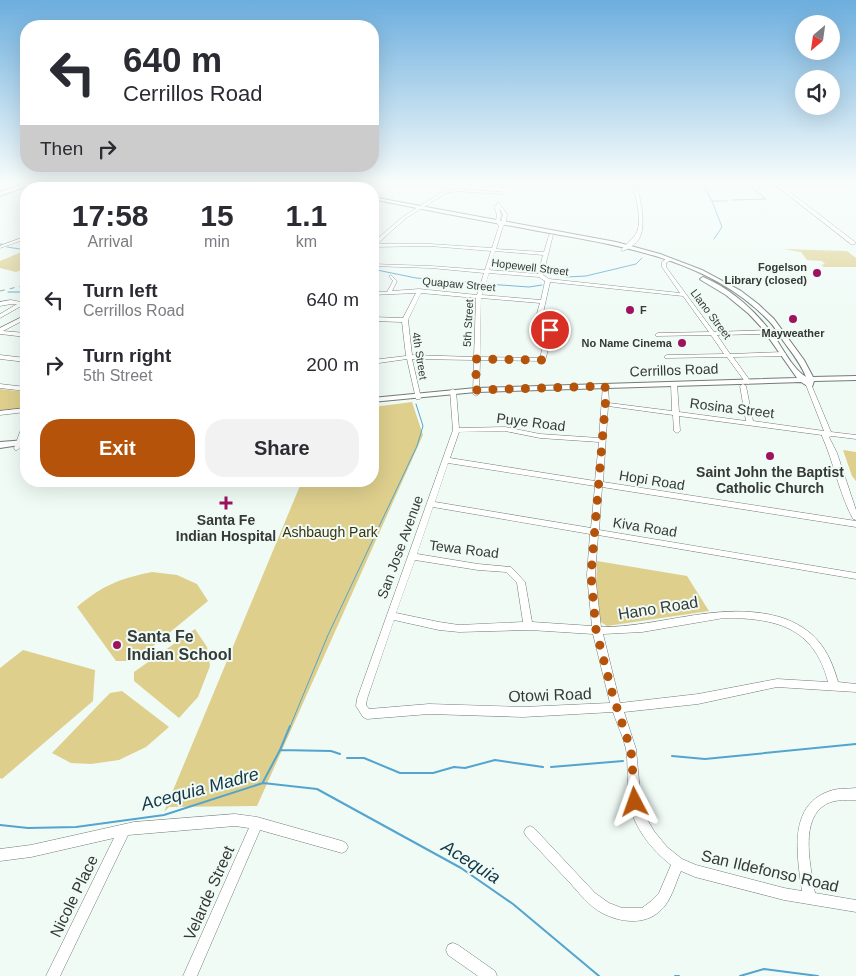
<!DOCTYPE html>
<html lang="en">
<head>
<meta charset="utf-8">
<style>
	body { margin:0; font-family:Arial,sans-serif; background:#f2f2f3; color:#2b2b33; height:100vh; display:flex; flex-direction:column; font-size:19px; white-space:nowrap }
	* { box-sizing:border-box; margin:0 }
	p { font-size:16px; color:#7c7c81 }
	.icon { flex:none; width:28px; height:28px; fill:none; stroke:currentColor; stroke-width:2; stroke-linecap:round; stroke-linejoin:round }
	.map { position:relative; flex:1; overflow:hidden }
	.drawer { position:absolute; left:20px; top:182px; width:359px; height:305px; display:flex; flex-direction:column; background:#fff; border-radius:20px; box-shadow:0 5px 20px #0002 }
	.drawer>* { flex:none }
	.top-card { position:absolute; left:20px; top:20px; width:359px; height:152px; border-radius:20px; box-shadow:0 5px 20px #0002; background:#fff; color:#2b2b33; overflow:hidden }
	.needle { width:32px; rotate:209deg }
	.controls { position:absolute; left:795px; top:15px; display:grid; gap:10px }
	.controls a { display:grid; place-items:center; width:45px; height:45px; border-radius:50%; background:#fff; box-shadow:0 5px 20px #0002; font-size:25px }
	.pin { position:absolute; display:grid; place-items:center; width:42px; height:42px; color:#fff; margin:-21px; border:2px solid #fff; border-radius:50%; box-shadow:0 1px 5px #0007 }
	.me { position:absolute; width:55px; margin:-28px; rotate:356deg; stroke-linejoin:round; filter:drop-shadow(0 0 4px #0008) }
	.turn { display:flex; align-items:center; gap:18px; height:105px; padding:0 20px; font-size:22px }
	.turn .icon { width:65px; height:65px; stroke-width:2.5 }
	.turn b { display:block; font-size:35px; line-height:42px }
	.then { display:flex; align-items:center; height:48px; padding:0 20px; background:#0003; gap:10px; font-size:19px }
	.eta { display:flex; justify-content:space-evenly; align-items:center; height:85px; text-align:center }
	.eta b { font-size:30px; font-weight:700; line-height:35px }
	.button { display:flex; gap:10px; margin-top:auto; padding:10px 20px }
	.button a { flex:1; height:58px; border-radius:20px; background:#b45309; color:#fff; font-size:20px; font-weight:700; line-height:58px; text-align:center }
	.button a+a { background:#f2f2f3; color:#2b2b33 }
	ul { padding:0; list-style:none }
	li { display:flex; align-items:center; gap:15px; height:65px; padding:0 20px }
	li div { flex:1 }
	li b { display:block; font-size:19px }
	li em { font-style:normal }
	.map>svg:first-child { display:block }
</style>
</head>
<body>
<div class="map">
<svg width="856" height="976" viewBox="0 0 856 976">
	<rect width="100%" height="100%" fill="#f0fbf6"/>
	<path fill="#decf8d" d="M 783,249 L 847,251 L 856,258 L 856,267 L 824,267 L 821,265 L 825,264 L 822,261 L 807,260 L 801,252 Z
		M 24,251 L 26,252 L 26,268 L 16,272 L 0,268 L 0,261 Z
		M 0,389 L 26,392 L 26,408 L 0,411 Z
		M 412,402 L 423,435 L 257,806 L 169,807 L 164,812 L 302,481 L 372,481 L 373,407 Z
		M 843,450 L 856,452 L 856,481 L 852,476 Z
		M 597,561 L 687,576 L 709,611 L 607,626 L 599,621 L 596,585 Z
		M 152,572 L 177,575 L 197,584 L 208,601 L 135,661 L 116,661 L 77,607 C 103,585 119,579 152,572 Z
		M 195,629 L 207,647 L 210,666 L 198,697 L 179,718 L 134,681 L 134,672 Z
		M 23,650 L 95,670 L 93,701 L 2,779 L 0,778 L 0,668 Z
		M 122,691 L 169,727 L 146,747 L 119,760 L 91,764 L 71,763 L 52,753 L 110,693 Z"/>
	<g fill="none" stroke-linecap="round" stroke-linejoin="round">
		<path stroke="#53a4ce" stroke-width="1" d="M 702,183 L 712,201
			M 362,189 L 363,183
			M 732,200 L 766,199 L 752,188
			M 714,239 L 722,227 L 712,201 L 727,201
			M 0,244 L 2,244
			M 7,247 L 26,250
			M 372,269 L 416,278 L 479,283
			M 566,277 L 586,276 L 636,264 L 642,258
			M 487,284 L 529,287 L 542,285
			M 8,292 L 26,292
			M 290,727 L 328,635 L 417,446 L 423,426 L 416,404"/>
		<path stroke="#53a4ce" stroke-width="2" d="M 280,750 L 290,726
			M 672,756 L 705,759 L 856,744
			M 347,758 L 364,758 L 400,773 L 433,773 L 454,767 L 465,768 L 495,760 L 543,767
			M 551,767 L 623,761
			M 263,782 L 280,750 L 331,751 L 340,754
			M 0,825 L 28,828 L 76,827 L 164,815 L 263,783 L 317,789 L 461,868 L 513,904 L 599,976
			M 675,976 L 679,976
			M 740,976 L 764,969 L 818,976"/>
		<defs>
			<path id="minor" d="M 50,183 L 63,183 L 94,189 L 83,189 Z
				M 154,183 L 160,183 L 150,189 L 145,189 Z
				M 312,183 L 317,183 L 308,189 L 303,189 Z
				M 632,183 L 636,183 C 640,198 647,225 639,239 C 636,244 628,249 623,251 L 621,250 C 625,245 634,238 637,232 C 642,220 636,195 632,183 Z
				M 773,183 L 778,183 L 855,242 L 855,244 L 851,244 Z
				M 457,189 L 501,192 L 503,193 L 501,194 L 457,191 L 446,193 L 406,218 L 377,244 L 430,244 L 492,248 L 499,226 L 496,221 L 497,215 L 494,206 L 497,205 L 497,203 L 499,203 L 507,214 L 506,223 L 503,226 L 496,249 L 544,252 L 549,235 L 551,234 L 553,235 L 543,275 L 549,279 L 680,293 L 662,267 L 662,262 L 667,258 L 671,258 L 671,260 L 666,263 L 666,267 L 714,332 L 768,330 L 771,332 L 768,334 L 717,335 L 730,354 L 783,352 L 786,354 L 783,356 L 733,357 L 751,382 L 748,384 L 746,383 L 727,357 L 665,358 L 665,356 L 667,355 L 724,354 L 711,335 L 656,336 L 656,334 L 658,333 L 709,332 L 683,296 L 550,282 L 543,313 L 555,322 L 545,361 L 480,360 L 479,394 L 476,396 L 473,394 L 474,360 L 412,359 L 421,398 L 420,399 L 416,399 L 407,359 L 372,364 L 372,360 L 406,356 L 402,322 L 372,321 L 372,317 L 403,318 L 416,293 L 372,295 L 372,292 L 387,292 L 393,281 L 389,276 L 391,275 L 397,281 L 392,291 L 419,289 L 477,295 L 484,273 L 431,268 L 372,266 L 372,264 L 431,266 L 485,270 L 491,251 L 430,246 L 372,247 L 372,243 L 404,216 L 444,191 ZM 499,208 L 503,214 L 501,223 L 500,221 L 501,215 ZM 495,251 L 543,255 L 538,274 L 489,270 ZM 489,273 L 539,277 L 545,281 L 541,300 L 482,295 ZM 421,293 L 476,298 L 474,357 L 412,355 L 408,320 ZM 481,298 L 540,303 L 537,313 L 549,322 L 540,358 L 480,357 Z
				M 24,237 L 26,237 L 26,239 L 0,248 L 0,246 Z
				M 11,300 L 21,302 L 23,305 L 0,318 L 0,314 L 17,304 L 11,304 L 0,306 L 0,302 Z
				M 26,315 L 26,319 L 3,331 L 26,333 L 26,337 L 0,334 L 0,328 Z
				M 0,355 L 26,358 L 26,362 L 0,359 Z
				M 674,382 L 677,384 L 679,412 L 746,421 L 740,386 L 743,384 L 746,386 L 753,421 L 824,431 L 806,385 L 807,384 L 811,384 L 831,432 L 856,435 L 856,439 L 832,436 L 829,437 L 837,453 L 856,510 L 856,520 L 853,519 C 839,493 834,463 822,436 L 822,435 L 679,416 L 680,431 L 677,433 L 674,431 L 673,415 L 608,406 L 603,482 L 856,521 L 856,527 L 602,487 L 599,530 L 856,573 L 856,579 L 598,535 L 595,575 L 601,627 C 662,627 720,600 780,617 C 814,628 829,649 838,682 L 856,684 L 856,692 L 777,687 L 698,704 L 624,712 L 636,749 L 641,802 L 645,816 L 654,831 L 667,847 L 682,859 L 696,865 L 784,888 L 802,891 C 797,854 787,803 833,790 C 840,788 849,789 856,788 L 856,800 C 845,800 831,799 822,807 C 800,824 811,869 815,893 L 856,900 L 856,912 L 784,900 L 695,877 L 681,871 C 675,884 671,902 660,911 C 644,926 619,922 602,913 C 589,906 580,894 571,884 C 556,868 541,852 526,836 L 524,832 L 526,828 L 530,826 L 534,828 L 595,893 L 609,903 L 622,908 L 642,908 L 650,902 L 659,893 L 671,865 C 651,849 634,828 629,802 C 626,785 629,766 626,749 C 623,736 617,724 613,712 L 523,717 L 429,714 L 367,719 L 363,717 L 356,706 L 357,699 L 453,430 L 450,391 L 451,390 L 453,389 L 456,391 L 459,428 L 505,427 L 540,434 L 599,438 L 603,385 L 605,384 L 608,386 L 609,403 L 672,411 L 671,384 ZM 505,431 L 540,438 L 599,442 L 595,481 L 450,458 L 459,432 ZM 448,463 L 595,486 L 591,528 L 435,502 ZM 433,507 L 590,534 L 587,575 L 592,626 L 532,622 L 525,582 L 511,567 L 478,564 L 417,554 ZM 415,560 L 478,570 L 506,572 L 517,583 L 523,622 L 459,625 L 439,622 L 396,613 ZM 724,618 C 776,618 814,627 828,682 L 777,679 L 698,694 L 620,703 L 603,634 L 642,632 ZM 394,620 L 439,630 L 459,632 L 530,630 L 593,634 L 610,703 L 523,707 L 429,704 L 369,709 L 366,705 L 367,699 Z
				M 0,384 L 26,387 L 26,391 L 0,388 Z
				M 26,408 L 26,412 L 0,415 L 0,411 Z
				M 26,422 C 27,431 25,445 17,450 L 15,450 L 14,448 L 23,424 Z
				M 235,814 L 257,817 L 342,841 L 346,843 L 348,847 L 346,851 L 342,853 L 260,830 L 197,976 L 183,976 L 249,828 L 235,826 L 128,835 L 60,976 L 46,976 L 114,838 L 31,857 L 0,861 L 0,849 L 31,845 L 134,822 Z
				M 453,943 L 458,945 L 495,971 L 497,976 L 478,976 L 448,955 L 446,950 L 448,945 Z"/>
			<path id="major" d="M 282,183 L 298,187 L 298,188 L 294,189 L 273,183 Z
				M 290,183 L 300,183 L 322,189 L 313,189 Z
				M 372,197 L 616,242 L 660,254 L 702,270 L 741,291 L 758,304 L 774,319 L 804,360 L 813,377 L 856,376 L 856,380 L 814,381 L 812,387 L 809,387 L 801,382 L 476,392 L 372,402 L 372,398 L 476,388 L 797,378 L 762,328 L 749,314 L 726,295 L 701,280 L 700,279 L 703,277 C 732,289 758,313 776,339 C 784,351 794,370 806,377 C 801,364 793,354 784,342 C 779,335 775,327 769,321 C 708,257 615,245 533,230 C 479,220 426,210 372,199 Z
				M 26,440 L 26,444 L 0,448 L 0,442 Z"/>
			<path id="highway" d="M 26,183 L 35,183 L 0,196 L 0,192 Z"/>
		</defs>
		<use href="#minor" stroke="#727b77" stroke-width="1"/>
		<use href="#major" stroke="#727b77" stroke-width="2"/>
		<use href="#highway" stroke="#727b77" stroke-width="2"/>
		<use href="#minor" fill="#fff" fill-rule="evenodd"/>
		<use href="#major" fill="#fff" fill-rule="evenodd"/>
		<use href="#highway" fill="#fff" fill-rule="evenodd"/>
		<path stroke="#8f9693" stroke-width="1" stroke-dasharray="5 5" stroke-linecap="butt" d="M 365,189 L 367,183
			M 0,291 L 26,285"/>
	</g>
	<linearGradient id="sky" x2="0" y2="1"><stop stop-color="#6caede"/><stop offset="0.57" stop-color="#f8fdfb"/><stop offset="1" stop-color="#f8fdfb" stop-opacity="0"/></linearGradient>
	<rect width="856" height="320" fill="url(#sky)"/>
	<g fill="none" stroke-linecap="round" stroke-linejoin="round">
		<path stroke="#b45309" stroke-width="9" stroke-dasharray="0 16.2" d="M 550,330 L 543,360 L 476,359 L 476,390 L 605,386 L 606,396 L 591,575 L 596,630 L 613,696 L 631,750 L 635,802"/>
	</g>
	<g fill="#9e125e" stroke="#f0fbf6" stroke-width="2">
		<circle cx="817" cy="273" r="5"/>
		<circle cx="630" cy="310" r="5"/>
		<circle cx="793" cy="319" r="5"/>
		<circle cx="682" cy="343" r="5"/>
		<circle cx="770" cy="456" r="5"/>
		<path d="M223.5 495.5h5v5h5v5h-5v5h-5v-5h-5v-5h5z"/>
		<circle cx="117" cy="645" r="5"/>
	</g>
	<g text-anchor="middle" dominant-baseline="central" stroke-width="4" stroke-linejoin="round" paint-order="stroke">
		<g font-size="11" fill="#353937" stroke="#f0fbf6">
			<text transform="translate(530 267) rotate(7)">Hopewell Street</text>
			<text transform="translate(459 284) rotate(5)">Quapaw Street</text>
			<text transform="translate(711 314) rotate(53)">Llano Street</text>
			<text transform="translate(468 323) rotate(-87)">5th Street</text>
			<text transform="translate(420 356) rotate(81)">4th Street</text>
		</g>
		<g font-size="11" font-weight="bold" fill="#353937" stroke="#f0fbf6" text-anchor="end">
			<text x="807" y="267">Fogelson<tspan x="807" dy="13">Library (closed)</tspan></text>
			<text x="640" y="310" text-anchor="start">F</text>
			<text x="793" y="333" text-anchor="middle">Mayweather</text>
			<text x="672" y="343">No Name Cinema</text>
		</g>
		<g font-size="14" fill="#353937" stroke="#f0fbf6">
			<text transform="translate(674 370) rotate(-2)">Cerrillos Road</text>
			<text transform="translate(732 408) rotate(7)">Rosina Street</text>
			<text transform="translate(531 422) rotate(7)">Puye Road</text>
			<text transform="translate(652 480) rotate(9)">Hopi Road</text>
			<text transform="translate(645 527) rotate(9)">Kiva Road</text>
			<text transform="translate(400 547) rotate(-70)">San Jose Avenue</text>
			<text transform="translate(464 549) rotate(7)">Tewa Road</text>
		</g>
		<g font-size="14" font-weight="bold" fill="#353937" stroke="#f0fbf6">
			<text x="770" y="472">Saint John the Baptist<tspan x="770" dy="16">Catholic Church</tspan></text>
			<text x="226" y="520">Santa Fe<tspan x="226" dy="16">Indian Hospital</tspan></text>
		</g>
		<g font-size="14" fill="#39320f" stroke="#f0fbf6">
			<text x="330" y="532">Ashbaugh Park</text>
		</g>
		<g font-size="16" fill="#353937" stroke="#f0fbf6">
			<text transform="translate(658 608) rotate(-9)">Hano Road</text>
			<text transform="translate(550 695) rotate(-2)">Otowi Road</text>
			<text transform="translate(770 871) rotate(13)">San Ildefonso Road</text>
			<text transform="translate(209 893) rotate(-66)">Velarde Street</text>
			<text transform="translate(74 896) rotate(-64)">Nicole Place</text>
		</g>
		<g font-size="16" font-weight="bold" fill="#353937" stroke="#f0fbf6" text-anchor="start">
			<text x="127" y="636">Santa Fe<tspan x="127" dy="18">Indian School</tspan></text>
		</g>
		<g font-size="18" font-style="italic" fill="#133749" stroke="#f0fbf6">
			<text transform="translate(200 789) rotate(-15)">Acequia Madre</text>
			<text transform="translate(471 862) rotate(32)">Acequia</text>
		</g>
	</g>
</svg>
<div class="controls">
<a><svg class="needle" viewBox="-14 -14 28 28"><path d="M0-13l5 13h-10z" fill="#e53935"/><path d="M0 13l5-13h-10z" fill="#7c7c81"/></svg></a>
<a><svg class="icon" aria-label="sound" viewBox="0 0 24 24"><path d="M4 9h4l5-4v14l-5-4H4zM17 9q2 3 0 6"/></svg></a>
</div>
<div class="pin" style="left:550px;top:330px;background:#d93025"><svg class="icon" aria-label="arrive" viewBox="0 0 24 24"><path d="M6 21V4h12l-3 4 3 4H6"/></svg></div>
<svg class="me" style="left:635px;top:802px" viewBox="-20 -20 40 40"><path d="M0-17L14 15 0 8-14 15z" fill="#b45309" stroke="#fff" stroke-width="4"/></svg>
<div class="top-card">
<div class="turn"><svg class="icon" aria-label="left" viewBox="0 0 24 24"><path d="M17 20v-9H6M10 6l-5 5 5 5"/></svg><div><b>640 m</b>Cerrillos Road</div></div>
<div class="then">Then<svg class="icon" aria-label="right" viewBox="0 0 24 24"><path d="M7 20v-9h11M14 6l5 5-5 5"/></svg></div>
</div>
<section class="drawer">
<div class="eta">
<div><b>17:58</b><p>Arrival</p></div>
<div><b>15</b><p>min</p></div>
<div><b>1.1</b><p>km</p></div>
</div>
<ul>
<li><svg class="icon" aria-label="left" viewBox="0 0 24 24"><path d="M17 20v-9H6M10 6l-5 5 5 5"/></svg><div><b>Turn left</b><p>Cerrillos Road</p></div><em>640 m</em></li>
<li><svg class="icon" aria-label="right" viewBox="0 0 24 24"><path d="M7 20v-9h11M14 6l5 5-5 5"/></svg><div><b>Turn right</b><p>5th Street</p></div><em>200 m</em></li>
</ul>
<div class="button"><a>Exit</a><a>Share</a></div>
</section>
</div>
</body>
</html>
